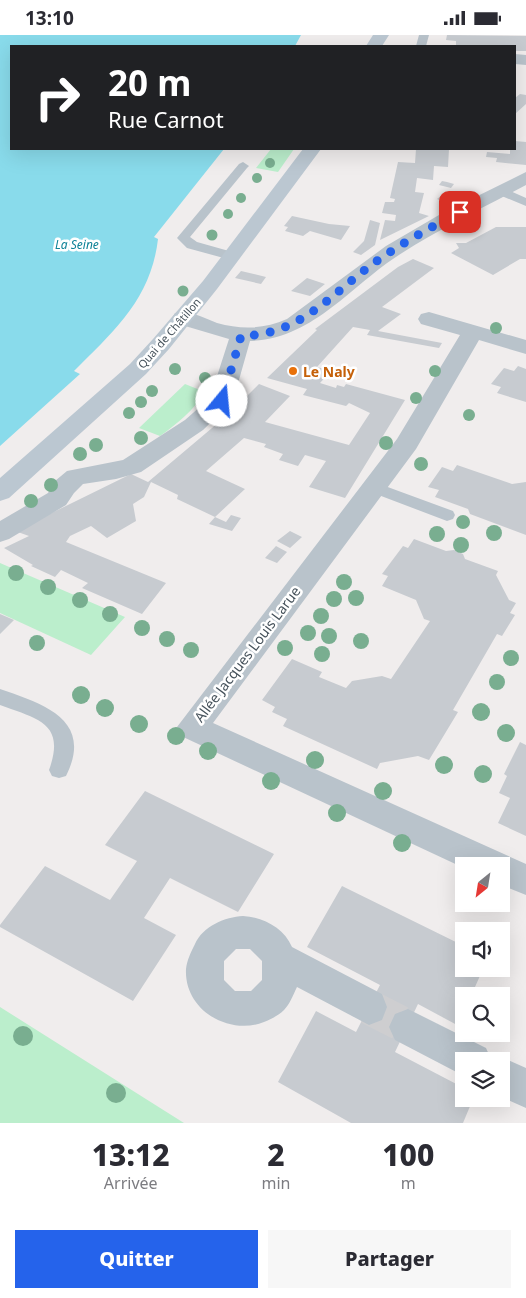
<!DOCTYPE html>
<html lang="fr">
<head>
<meta charset="utf-8">
<style>
	body { margin:0; font-family:"Noto Sans",sans-serif; background:#f7f7f7; color:#2b2b33; height:100vh; display:flex; flex-direction:column; font-size:19px; white-space:nowrap }
	* { box-sizing:border-box; margin:0 }
	p { font-size:16px; color:#7c7c81 }
	.icon { flex:none; width:28px; height:28px; fill:none; stroke:currentColor; stroke-width:2; stroke-linecap:round; stroke-linejoin:round }
	.map { position:relative; height:1088px; overflow:hidden }
	.side { display:flex; flex-direction:column; background:#fff; flex:1 }
	.side>* { flex:none }
	.hud { position:absolute; left:10px; top:10px; width:506px; height:105px; border-radius:0px; box-shadow:0 5px 20px #0002; background:#202124; color:#fff; overflow:hidden }
	.needle { width:32px; rotate:210deg }
	.buttons { position:absolute; left:455px; top:822px; display:grid; gap:10px }
	.buttons a { display:grid; place-items:center; width:55px; height:55px; border-radius:0px; background:#fff; box-shadow:0 5px 20px #0002; font-size:25px }
	.pin { position:absolute; display:grid; place-items:center; width:42px; height:42px; color:#fff; margin:-21px; border-radius:10px; box-shadow:0 2px 8px #0006 }
	.me { position:absolute; width:55px; margin:-28px; rotate:17deg; stroke-linejoin:round; filter:drop-shadow(0 0 4px #0008) }
	.turn { display:flex; align-items:center; gap:18px; height:105px; padding:0 15px; font-size:22px }
	.turn .icon { width:65px; height:65px; stroke-width:2.5 }
	.turn b { display:block; font-size:35px; line-height:42px }
	.eta { display:flex; justify-content:space-evenly; align-items:center; height:85px; text-align:center }
	.eta b { font-size:30px; font-weight:800; line-height:35px }
	.action { display:flex; gap:10px; margin-top:auto; padding:10px 15px }
	.action a { flex:1; height:58px; border-radius:0px; background:#2563eb; color:#fff; font-size:20px; font-weight:800; line-height:58px; text-align:center }
	.action a+a { background:#f7f7f7; color:#2b2b33 }
	.status { display:flex; justify-content:space-between; align-items:center; height:35px; padding:0 25px; background:#fff; direction:ltr }
	.status svg { height:14px; fill:currentColor }
	.map>svg:first-child { display:block }
</style>
</head>
<body>
<div class="status"><b>13:10</b><svg viewBox="0 0 49 12"><path d="M0 12V9h3v3zM5 12V6h3v6zM10 12V3h3v9zM15 12V0h3v12zM26 1h20v11H26zM47 4h2v5h-2z"/></svg></div>
<div class="map">
<svg width="526" height="1088" viewBox="0 0 526 1088">
	<rect width="100%" height="100%" fill="#f0eded"/>
	<path fill="#bec" d="M 271,114 L 294,114 L 278,137 L 256,133 Z
		M 185,349 L 205,357 C 194,375 177,389 160,401 L 139,393 Z
		M 0,528 L 125,582 L 91,620 L 0,578 Z
		M 0,972 L 184,1088 L 0,1088 Z"/>
	<path fill="#89dbeb" d="M 0,0 L 301,0 L 295,11 L 11,11 L 11,114 L 224,114 L 154,202 L 158,204 C 151,264 114,296 74,336 L 80,339 L 0,411 Z"/>
	<path fill="#c7cbd0" d="M 447,0 L 526,1 L 526,16 L 515,16 L 515,11 L 456,11 L 456,6 L 446,5 Z
		M 520,59 L 526,60 L 526,69 L 515,79 L 515,63 Z
		M 515,106 L 526,107 L 526,130 L 496,127 L 497,123 L 486,122 L 487,117 L 510,119 L 510,114 L 515,114 Z
		M 416,114 L 449,114 L 448,132 L 434,131 L 433,145 L 417,143 L 415,157 L 424,158 L 419,178 L 429,181 L 380,205 L 385,185 L 395,186 L 396,180 L 382,178 L 385,167 L 394,167 L 395,164 L 390,163 L 398,127 L 415,128 Z
		M 442,146 L 447,147 L 454,149 L 451,153 L 439,150 Z
		M 441,161 L 448,162 L 457,166 L 450,170 L 437,164 Z
		M 292,181 L 329,189 L 350,191 L 341,205 L 310,196 L 303,201 L 285,196 L 288,192 L 284,191 Z
		M 370,185 L 380,188 L 375,210 L 361,220 L 353,217 L 364,206 Z
		M 496,192 L 526,192 L 526,224 L 520,224 L 493,240 L 451,218 L 459,213 L 456,208 L 466,208 Z
		M 413,224 L 434,233 L 382,272 L 401,279 L 378,296 L 442,308 L 439,313 L 367,300 L 370,295 L 353,292 L 317,332 L 331,336 L 320,348 L 336,353 L 337,350 L 344,352 L 346,349 L 405,365 L 345,463 L 309,452 L 326,426 L 305,420 L 298,431 L 279,425 L 283,419 L 264,412 L 266,409 L 244,403 L 206,436 L 245,454 L 215,482 L 226,487 L 231,480 L 241,483 L 232,496 L 209,489 L 215,482 L 177,464 L 178,460 L 151,447 L 144,462 L 133,469 L 136,486 L 107,503 L 91,491 L 70,501 L 66,507 L 166,548 L 142,579 L 82,553 L 88,548 L 61,535 L 55,542 L 31,531 L 33,530 L 4,513 L 29,501 L 15,496 L 131,439 L 148,447 L 231,377 L 259,349 L 290,361 L 265,387 L 349,410 L 370,378 L 349,368 L 346,371 L 303,360 L 307,354 L 267,343 L 317,295 L 315,294 L 398,232 Z
		M 241,236 L 266,242 L 261,249 L 235,243 Z
		M 307,243 L 325,249 L 310,261 L 291,256 Z
		M 518,331 L 526,334 L 526,367 L 497,358 L 501,352 L 491,349 L 504,333 L 514,336 Z
		M 457,430 L 512,449 L 526,447 L 526,500 L 470,479 L 468,474 L 435,462 L 439,455 L 428,452 L 442,432 L 453,436 Z
		M 290,496 L 302,502 L 290,513 L 277,506 Z
		M 414,504 L 446,516 L 454,515 L 463,519 L 465,524 L 498,536 L 496,540 L 509,565 L 516,568 L 510,578 L 515,580 L 502,601 L 497,599 L 453,675 L 458,677 L 429,725 L 418,721 L 380,728 L 377,734 L 283,691 L 287,684 L 272,677 L 275,672 L 262,665 L 292,624 L 322,637 L 319,642 L 346,653 L 352,646 L 382,641 L 391,644 L 430,586 L 424,584 L 416,565 L 382,551 L 388,541 L 382,539 L 403,511 L 408,513 Z
		M 276,511 L 287,517 L 277,528 L 265,523 Z
		M 0,579 L 14,585 L 0,599 Z
		M 520,707 L 526,710 L 526,801 L 498,788 L 510,763 L 499,758 L 507,741 L 504,739 Z
		M 145,756 L 274,819 L 238,877 L 170,843 L 144,883 L 176,900 L 133,966 L 0,892 L 0,890 L 45,831 L 110,865 L 137,826 L 105,810 Z
		M 342,851 L 464,911 L 464,934 L 483,934 L 471,961 L 464,961 L 464,976 L 457,990 L 418,969 L 395,1017 L 464,1053 L 464,1064 L 473,1064 L 463,1088 L 351,1088 L 278,1047 L 316,976 L 356,997 L 380,950 L 307,912 Z"/>
	<g fill="none" stroke-linecap="round" stroke-linejoin="round">
		<path stroke="#ceced0" stroke-width="35" stroke-dasharray="35 18" stroke-linecap="butt" d="M 369,972 L 408,992"/>
		<path fill="#b9c3cb" fill-rule="evenodd" d="M 419,0 L 429,0 L 426,11 L 416,11 Z
			M 243,127 L 249,131 L 247,133 L 190,202 L 197,207 L 236,218 L 237,221 L 231,225 L 187,213 L 177,203 L 239,129 Z
			M 501,152 L 526,163 L 526,171 L 497,159 L 495,156 Z
			M 374,447 L 453,476 L 455,480 L 453,484 L 447,486 L 368,456 L 366,452 L 368,448 Z
			M 0,654 C 44,669 94,685 66,741 L 59,743 L 52,741 L 49,735 C 66,688 38,684 0,670 Z"/>
		<path fill="#b9c3cb" fill-rule="evenodd" d="M 515,19 L 526,20 L 526,30 L 515,29 Z
			M 526,137 L 526,150 C 484,172 442,193 402,218 C 352,249 314,304 250,306 L 233,366 L 203,395 L 141,437 L 116,444 L 83,449 L 74,458 L 66,470 L 9,504 L 0,507 L 0,486 L 48,458 L 55,446 L 67,436 L 123,425 L 185,385 L 210,363 L 229,304 L 175,288 L 172,283 L 175,278 C 190,275 204,283 217,288 C 242,295 264,294 287,284 L 386,211 L 439,180 Z
			M 429,277 L 526,305 L 526,319 L 479,305 L 416,414 L 213,688 L 526,829 L 526,860 L 501,850 L 501,831 L 464,833 L 181,701 L 177,692 L 397,404 L 460,300 L 421,289 L 418,284 L 421,279 Z
			M 243,881 C 263,882 284,893 292,912 L 382,959 L 387,972 L 382,985 L 369,990 L 297,952 C 293,960 290,969 284,975 C 278,981 271,984 264,987 C 229,1001 184,975 186,934 C 187,925 191,917 195,909 C 203,891 225,882 243,881 ZM 236,914 L 250,914 L 262,926 L 262,945 L 251,956 L 235,956 L 224,945 L 224,926 Z
			M 408,974 L 486,1013 L 492,1026 L 501,1022 L 526,1033 L 526,1073 L 501,1062 L 501,1026 L 464,1026 L 464,1041 L 395,1005 L 389,992 L 395,979 Z"/>
		<path fill="#bbc7d1" fill-rule="evenodd" d="M 373,0 L 389,0 L 382,11 L 366,11 Z
			M 303,114 L 321,114 L 217,254 L 169,314 L 146,339 L 9,463 L 0,466 L 0,443 L 130,329 L 153,304 L 203,246 Z"/>
	</g>
	<g fill="#79ae90">
		<circle cx="270" cy="128" r="5"/>
		<circle cx="257" cy="143" r="5"/>
		<circle cx="241" cy="163" r="5"/>
		<circle cx="228" cy="179" r="5"/>
		<circle cx="212" cy="200" r="5.5"/>
		<circle cx="183" cy="256" r="5.5"/>
		<circle cx="496" cy="293" r="6"/>
		<circle cx="175" cy="334" r="6"/>
		<circle cx="435" cy="336" r="6"/>
		<circle cx="205" cy="343" r="6"/>
		<circle cx="152" cy="356" r="6"/>
		<circle cx="416" cy="363" r="6"/>
		<circle cx="141" cy="367" r="6"/>
		<circle cx="129" cy="378" r="6"/>
		<circle cx="469" cy="380" r="6"/>
		<circle cx="141" cy="403" r="7"/>
		<circle cx="386" cy="408" r="7"/>
		<circle cx="96" cy="410" r="7"/>
		<circle cx="80" cy="419" r="7"/>
		<circle cx="421" cy="429" r="7"/>
		<circle cx="51" cy="450" r="7"/>
		<circle cx="31" cy="466" r="7"/>
		<circle cx="463" cy="487" r="7"/>
		<circle cx="494" cy="498" r="8"/>
		<circle cx="437" cy="499" r="8"/>
		<circle cx="461" cy="510" r="8"/>
		<circle cx="16" cy="538" r="8"/>
		<circle cx="344" cy="547" r="8"/>
		<circle cx="48" cy="552" r="8"/>
		<circle cx="356" cy="563" r="8"/>
		<circle cx="334" cy="564" r="8"/>
		<circle cx="80" cy="565" r="8"/>
		<circle cx="110" cy="579" r="8"/>
		<circle cx="321" cy="581" r="8"/>
		<circle cx="142" cy="593" r="8"/>
		<circle cx="308" cy="598" r="8"/>
		<circle cx="329" cy="601" r="8"/>
		<circle cx="167" cy="604" r="8"/>
		<circle cx="361" cy="606" r="8"/>
		<circle cx="37" cy="608" r="8"/>
		<circle cx="285" cy="613" r="8"/>
		<circle cx="191" cy="615" r="8"/>
		<circle cx="322" cy="619" r="8"/>
		<circle cx="511" cy="623" r="8"/>
		<circle cx="497" cy="647" r="8"/>
		<circle cx="81" cy="660" r="9"/>
		<circle cx="105" cy="673" r="9"/>
		<circle cx="481" cy="677" r="9"/>
		<circle cx="139" cy="689" r="9"/>
		<circle cx="506" cy="698" r="9"/>
		<circle cx="176" cy="701" r="9"/>
		<circle cx="208" cy="716" r="9"/>
		<circle cx="315" cy="725" r="9"/>
		<circle cx="444" cy="730" r="9"/>
		<circle cx="483" cy="739" r="9"/>
		<circle cx="271" cy="746" r="9"/>
		<circle cx="383" cy="756" r="9"/>
		<circle cx="337" cy="778" r="9"/>
		<circle cx="402" cy="808" r="9"/>
		<circle cx="23" cy="1001" r="10"/>
		<circle cx="116" cy="1058" r="10"/>
	</g>
	<g fill="none" stroke-linecap="round" stroke-linejoin="round">
		<path stroke="#2563eb" stroke-width="9" stroke-dasharray="0 16.2" d="M 222,366 L 241,301 C 303,300 333,256 381,223 C 406,206 433,191 460,177"/>
	</g>
	<circle fill="#e8710a" stroke="#fff" stroke-width="2" cx="293" cy="336" r="5"/>
	<g text-anchor="middle" dominant-baseline="central" stroke-width="5" stroke-linejoin="round" paint-order="stroke">
		<g font-size="11" fill="#46525b" stroke="#fff">
			<text transform="translate(169 298) rotate(-49)">Quai de Châtillon</text>
		</g>
		<g font-size="12" font-style="italic" fill="#0d8297" stroke="#fff">
			<text x="77" y="209">La Seine</text>
		</g>
		<g font-size="14" font-weight="bold" fill="#c56008" stroke="#fff" text-anchor="start">
			<text x="303" y="336">Le Naly</text>
		</g>
		<g font-size="14" fill="#46525b" stroke="#fff">
			<text transform="translate(247 619) rotate(-53)">Allée Jacques Louis Larue</text>
		</g>
	</g>
</svg>
<div class="buttons">
<a><svg class="needle" viewBox="-14 -14 28 28"><path d="M0-13l5 13h-10z" fill="#e53935"/><path d="M0 13l5-13h-10z" fill="#7c7c81"/></svg></a>
<a><svg class="icon" aria-label="sound" viewBox="0 0 24 24"><path d="M4 9h4l5-4v14l-5-4H4zM17 9q2 3 0 6"/></svg></a>
<a><svg class="icon" aria-label="search" viewBox="0 0 24 24"><circle cx="10" cy="10" r="6"/><path d="M15 15l6 6"/></svg></a>
<a><svg class="icon" aria-label="layers" viewBox="0 0 24 24"><path d="M12 4l9 5-9 5-9-5zM3 14l9 5 9-5"/></svg></a>
</div>
<div class="pin" style="left:460px;top:177px;background:#d93025"><svg class="icon" aria-label="arrive" viewBox="0 0 24 24"><path d="M6 21V4h12l-3 4 3 4H6"/></svg></div>
<svg class="me" style="left:222px;top:366px" viewBox="-20 -20 40 40"><circle r="19" fill="#fff"/><path d="M0-13L10 11 0 6-10 11z" fill="#2563eb"/></svg>
<div class="hud">
<div class="turn"><svg class="icon" aria-label="right" viewBox="0 0 24 24"><path d="M7 20v-9h11M14 6l5 5-5 5"/></svg><div><b>20 m</b>Rue Carnot</div></div>
</div>
</div>
<section class="side">
<div class="eta">
<div><b>13:12</b><p>Arrivée</p></div>
<div><b>2</b><p>min</p></div>
<div><b>100</b><p>m</p></div>
</div>
<div class="action"><a>Quitter</a><a>Partager</a></div>
</section>
</body>
</html>
